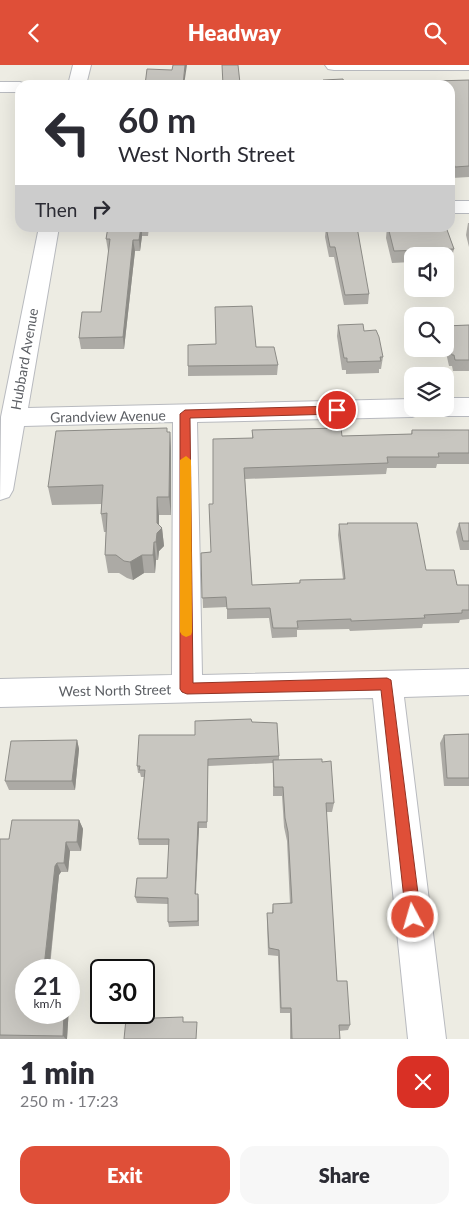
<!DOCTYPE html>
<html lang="en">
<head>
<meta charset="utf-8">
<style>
	body { margin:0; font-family:Lato,sans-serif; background:#f7f7f7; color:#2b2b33; height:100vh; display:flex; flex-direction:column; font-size:19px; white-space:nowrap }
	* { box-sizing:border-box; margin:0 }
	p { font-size:16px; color:#7c7c81 }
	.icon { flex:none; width:28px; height:28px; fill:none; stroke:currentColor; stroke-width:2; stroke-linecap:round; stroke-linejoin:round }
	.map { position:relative; height:974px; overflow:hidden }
	.drawer { display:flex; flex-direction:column; background:#fff; flex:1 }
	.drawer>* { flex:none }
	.hud { position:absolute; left:15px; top:15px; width:440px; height:152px; border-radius:15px; box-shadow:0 5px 20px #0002; background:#fff; color:#2b2b33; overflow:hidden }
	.fabs { position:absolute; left:404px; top:182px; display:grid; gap:10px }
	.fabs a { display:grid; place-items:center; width:50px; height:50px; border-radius:10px; background:#fff; box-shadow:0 5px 20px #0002; font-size:25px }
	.speed { position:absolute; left:15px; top:894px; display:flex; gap:10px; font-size:25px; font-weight:700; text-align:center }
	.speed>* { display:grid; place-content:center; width:65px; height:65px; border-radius:50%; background:#fff; box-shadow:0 5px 20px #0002; line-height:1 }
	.speed small { font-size:12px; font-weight:400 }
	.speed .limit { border:2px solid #111; border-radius:8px; background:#fff; color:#111 }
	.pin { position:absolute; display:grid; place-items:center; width:42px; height:42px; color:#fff; margin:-21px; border:2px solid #fff; border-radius:50%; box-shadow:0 1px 5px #0007 }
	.me { position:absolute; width:55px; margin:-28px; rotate:354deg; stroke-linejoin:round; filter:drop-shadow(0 0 4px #0008) }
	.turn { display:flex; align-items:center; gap:18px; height:105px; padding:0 20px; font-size:22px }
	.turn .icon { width:65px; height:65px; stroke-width:2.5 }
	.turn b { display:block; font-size:35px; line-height:42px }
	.then { display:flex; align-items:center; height:48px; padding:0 20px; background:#0003; gap:10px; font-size:19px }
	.round { display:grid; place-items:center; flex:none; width:52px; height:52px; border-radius:15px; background:#f7f7f7 }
	.overview { display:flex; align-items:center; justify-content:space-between; height:85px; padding:0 20px }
	h1 { font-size:30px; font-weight:800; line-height:38px }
	.button { display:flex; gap:10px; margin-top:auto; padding:10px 20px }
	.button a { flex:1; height:58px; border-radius:15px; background:#df4f38; color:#fff; font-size:20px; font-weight:800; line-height:58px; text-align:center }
	.button a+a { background:#f7f7f7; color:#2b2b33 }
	header { display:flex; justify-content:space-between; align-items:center; height:65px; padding:0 20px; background:#df4f38; color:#fff; font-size:22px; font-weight:800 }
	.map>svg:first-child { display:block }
</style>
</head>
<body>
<header><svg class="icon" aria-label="back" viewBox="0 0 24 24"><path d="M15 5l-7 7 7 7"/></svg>Headway<svg class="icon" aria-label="search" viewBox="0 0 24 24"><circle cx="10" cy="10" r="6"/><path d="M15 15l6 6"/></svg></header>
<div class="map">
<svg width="469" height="974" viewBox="0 0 469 974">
	<rect width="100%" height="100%" fill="#edece3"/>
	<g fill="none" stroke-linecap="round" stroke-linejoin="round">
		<defs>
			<path id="minor" d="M 73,0 L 91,0 L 86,20 L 68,20 Z
				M 325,0 L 469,0 L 469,5 L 334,5 L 328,4 Z
				M 0,17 L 20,17 L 28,20 L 20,20 L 20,27 L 0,27 Z
				M 450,136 L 469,136 L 469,148 L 450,148 Z
				M 39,162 L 59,162 L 28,343 L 412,334 L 412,344 L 424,344 L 421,349 L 412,352 L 197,357 L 202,610 L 469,604 L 469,630 L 404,632 L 446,974 L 408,974 L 373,633 L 0,642 L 0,614 L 172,610 L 173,357 L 24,361 L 13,425 L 9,432 L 0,435 L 1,352 Z
				M 445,333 L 469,333 L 469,351 L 445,351 L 436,348 L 434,344 L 445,344 Z"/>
		</defs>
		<use href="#minor" stroke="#b8babf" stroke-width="2"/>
		<use href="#minor" fill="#fff" fill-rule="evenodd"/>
	</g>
	<path fill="#acaaa5" d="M 469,15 L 469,112 L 452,113 L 450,103 L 450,20 L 433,20 L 434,16 Z
		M 468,158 L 469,158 L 469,182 L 466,170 Z
		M 108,162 L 149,162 L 148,171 L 142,171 L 140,186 L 135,186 L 124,284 L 81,284 L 79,273 L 101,247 L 109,186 L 108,186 L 106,174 Z
		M 326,162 L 369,229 L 368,239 L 344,240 L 334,192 L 329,192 L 325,172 Z
		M 387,162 L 446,162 L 454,184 L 451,196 L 445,196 L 445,191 L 412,191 L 412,197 L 392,198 L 386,173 Z
		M 338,260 L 364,266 L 383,292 L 381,304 L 379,304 L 379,308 L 346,309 L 346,305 L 342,305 L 337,271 Z
		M 469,260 L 469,306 L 453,306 L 452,301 L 449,301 L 445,283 L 445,261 Z
		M 256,282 L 278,300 L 277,310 L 188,311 L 188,301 Z
		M 252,365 L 342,371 L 411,369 L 412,365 L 469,365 L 469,399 L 437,399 L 436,403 L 387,403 L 386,409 L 245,414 L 252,520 L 299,519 L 300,515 L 343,514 L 338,470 L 339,459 L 347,459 L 347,458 L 426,505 L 457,520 L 469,520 L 469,554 L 460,555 L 459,558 L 423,559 L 422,563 L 350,566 L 349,564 L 297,565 L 297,572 L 272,573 L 269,553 L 227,554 L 227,542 L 203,543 L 201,488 L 211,487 L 213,439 L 252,373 Z
		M 168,367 L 170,367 L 171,386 L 171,450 L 159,450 L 159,460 L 162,463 L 164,481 L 159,486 L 158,495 L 156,495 L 155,508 L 144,508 L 133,515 L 127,513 L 119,508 L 108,508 L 105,490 L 106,467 L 104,467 L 101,449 L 101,439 L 52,440 L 48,422 Z
		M 459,458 L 469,458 L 469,485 L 460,485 L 456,467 Z
		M 252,657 L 279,691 L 279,695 L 322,697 L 334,738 L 332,747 L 326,747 L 337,916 L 350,960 L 348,965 L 339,966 L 340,974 L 290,974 L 290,948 L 280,948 L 278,891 L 268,890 L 267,856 L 267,848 L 272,848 L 273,839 L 290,839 L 287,776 L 284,762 L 282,731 L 273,731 L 273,698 L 208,701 L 207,763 L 199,763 L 196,829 L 198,829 L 199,835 L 199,861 L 169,862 L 168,857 L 168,839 L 137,838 L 135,832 L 167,813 L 169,780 L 139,780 L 138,774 L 144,712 L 141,712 L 140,708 L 138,708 L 137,701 L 195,670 Z
		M 469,669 L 469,721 L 444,721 L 440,678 L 444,670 Z
		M 77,675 L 79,684 L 75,725 L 9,725 L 5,716 Z
		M 79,755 L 83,764 L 81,786 L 70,786 L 68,807 L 61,807 L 59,810 L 50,902 L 69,948 L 69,905 L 71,909 L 67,974 L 0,974 L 0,774 L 9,774 Z"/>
	<path fill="#8c8b86" d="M 185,0 L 187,0 L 184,20 L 183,20 Z
		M 141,162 L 142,162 L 142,171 L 140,186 L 139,175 Z
		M 133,175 L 135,186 L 124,284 L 123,272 Z
		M 170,367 L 171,386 L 171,450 L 169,432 Z
		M 157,432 L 159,450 L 159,466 L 162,463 L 164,481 L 159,486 L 158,495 L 156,477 Z
		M 154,477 L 156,495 L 155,508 L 153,490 Z
		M 142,490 L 144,508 L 133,515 L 130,497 Z
		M 77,675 L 79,684 L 75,725 L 72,716 Z
		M 79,755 L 83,764 L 81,786 L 77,777 Z
		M 198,757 L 199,763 L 195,835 L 195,829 Z
		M 66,777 L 70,786 L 68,807 L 64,798 Z
		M 57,798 L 61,807 L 59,810 L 49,905 L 44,902 L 55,801 Z
		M 69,905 L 71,909 L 67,974 L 66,974 L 63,971 L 64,948 L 69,948 Z"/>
	<path fill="#c8c6c0" stroke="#8c8b86" d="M 173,0 L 185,0 L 183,20 L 145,20 L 147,4 L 172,5 Z
		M 222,0 L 238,0 L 240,18 L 323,19 L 323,15 L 343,14 L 344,17 L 391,16 L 392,20 L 223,20 Z
		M 469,15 L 469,101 L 455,102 L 450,83 L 450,20 L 435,20 L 434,16 Z
		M 108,162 L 141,162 L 139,175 L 133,175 L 123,272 L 79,273 L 82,247 L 101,247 L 110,174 L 106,174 Z
		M 326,162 L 357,162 L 369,229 L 345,230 L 335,182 L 330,182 Z
		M 388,162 L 446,162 L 454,184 L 394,186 Z
		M 252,241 L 256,282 L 274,282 L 278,300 L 188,301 L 188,280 L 216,279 L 215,242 Z
		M 363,259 L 364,266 L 376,265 L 379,272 L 383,292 L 380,292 L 381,296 L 347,297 L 347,293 L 344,293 L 338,260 Z
		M 469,260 L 469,295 L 455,295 L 454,290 L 452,290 L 445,261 Z
		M 167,363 L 167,367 L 170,367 L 169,432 L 157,432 L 157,458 L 162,463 L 157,468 L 156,477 L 154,477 L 153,490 L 142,490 L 130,497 L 124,496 L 116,490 L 105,490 L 107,448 L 101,449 L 103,420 L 48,422 L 56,366 Z
		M 341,363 L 342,371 L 412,369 L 412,365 L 469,365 L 469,388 L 438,388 L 439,392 L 387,392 L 388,398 L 244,403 L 252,520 L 300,518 L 300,515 L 345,514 L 339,459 L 348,459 L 347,458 L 417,458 L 426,505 L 454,505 L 457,520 L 469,520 L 469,545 L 462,545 L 462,548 L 424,550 L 425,553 L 351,556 L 351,554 L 297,556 L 298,563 L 273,563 L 270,543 L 227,544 L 226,532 L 202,533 L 201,488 L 211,487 L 209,439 L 213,439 L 213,374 L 253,373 L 252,365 Z
		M 459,458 L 469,458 L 469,476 L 463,476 Z
		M 251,654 L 252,657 L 277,658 L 279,691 L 208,694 L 207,757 L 198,757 L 195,829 L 198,829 L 198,856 L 168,857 L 168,833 L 135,832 L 137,813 L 167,813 L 169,774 L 138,774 L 145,705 L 139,705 L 140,701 L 137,701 L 139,670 L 195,670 L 195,656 Z
		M 469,669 L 469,713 L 447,713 L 444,670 Z
		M 77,675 L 72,716 L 5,716 L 11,676 Z
		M 322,694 L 322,697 L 331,696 L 334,738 L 326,738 L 337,916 L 347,916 L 350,960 L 339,960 L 340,974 L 292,974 L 291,943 L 281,943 L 279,885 L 269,883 L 267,848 L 273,848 L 273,839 L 292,838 L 288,767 L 285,753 L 283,722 L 274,722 L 273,695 Z
		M 12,755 L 79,755 L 77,777 L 66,777 L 64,798 L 57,798 L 55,801 L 44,902 L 67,902 L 67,905 L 26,905 L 26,948 L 64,948 L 63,971 L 0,970 L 0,774 L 9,774 Z
		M 183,952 L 183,957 L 197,957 L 196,974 L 124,974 L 126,954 Z"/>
	<path fill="#df4f38" stroke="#913324" d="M 337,341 L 342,345 L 337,349 L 190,353 L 193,618 L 387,613 L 391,615 L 421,852 L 418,858 L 413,860 L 408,858 L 406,852 L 381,625 L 187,629 L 182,627 L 180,624 L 180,349 L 185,345 Z"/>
	<path fill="#f59e0b" d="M 186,391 L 191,395 L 192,567 L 191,570 L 186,572 L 182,570 L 180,567 L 180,395 Z"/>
	<g text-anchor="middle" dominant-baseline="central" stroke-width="4" stroke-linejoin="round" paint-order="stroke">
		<g font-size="14" fill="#5b5e63" stroke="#fff">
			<text transform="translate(24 294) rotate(-80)">Hubbard Avenue</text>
			<text transform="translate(108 351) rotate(-1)">Grandview Avenue</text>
			<text transform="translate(115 625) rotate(-1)">West North Street</text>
		</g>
	</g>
</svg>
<div class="fabs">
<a><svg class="icon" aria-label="sound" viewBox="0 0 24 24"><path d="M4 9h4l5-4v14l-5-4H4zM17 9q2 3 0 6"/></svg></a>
<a><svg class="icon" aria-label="search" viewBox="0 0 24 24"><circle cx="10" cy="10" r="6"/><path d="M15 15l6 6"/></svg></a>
<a><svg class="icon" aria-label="layers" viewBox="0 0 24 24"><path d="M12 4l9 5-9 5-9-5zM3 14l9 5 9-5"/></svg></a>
</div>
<div class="speed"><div>21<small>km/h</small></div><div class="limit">30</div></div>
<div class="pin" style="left:337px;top:345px;background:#d93025"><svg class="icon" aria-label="arrive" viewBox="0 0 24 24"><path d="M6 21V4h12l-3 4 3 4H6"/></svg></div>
<svg class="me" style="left:413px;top:852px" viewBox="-20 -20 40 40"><circle r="17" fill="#df4f38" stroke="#fff" stroke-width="3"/><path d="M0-11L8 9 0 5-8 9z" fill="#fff"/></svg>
<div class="hud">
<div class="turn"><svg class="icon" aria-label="left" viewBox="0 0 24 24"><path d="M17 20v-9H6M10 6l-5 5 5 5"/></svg><div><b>60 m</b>West North Street</div></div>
<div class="then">Then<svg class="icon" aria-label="right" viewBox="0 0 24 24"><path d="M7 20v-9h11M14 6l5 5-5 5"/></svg></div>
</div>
</div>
<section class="drawer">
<div class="overview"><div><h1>1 min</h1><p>250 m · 17:23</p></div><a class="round" style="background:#d93025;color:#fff"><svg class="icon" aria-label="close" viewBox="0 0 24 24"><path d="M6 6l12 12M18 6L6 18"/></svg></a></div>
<div class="button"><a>Exit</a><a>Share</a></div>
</section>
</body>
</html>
